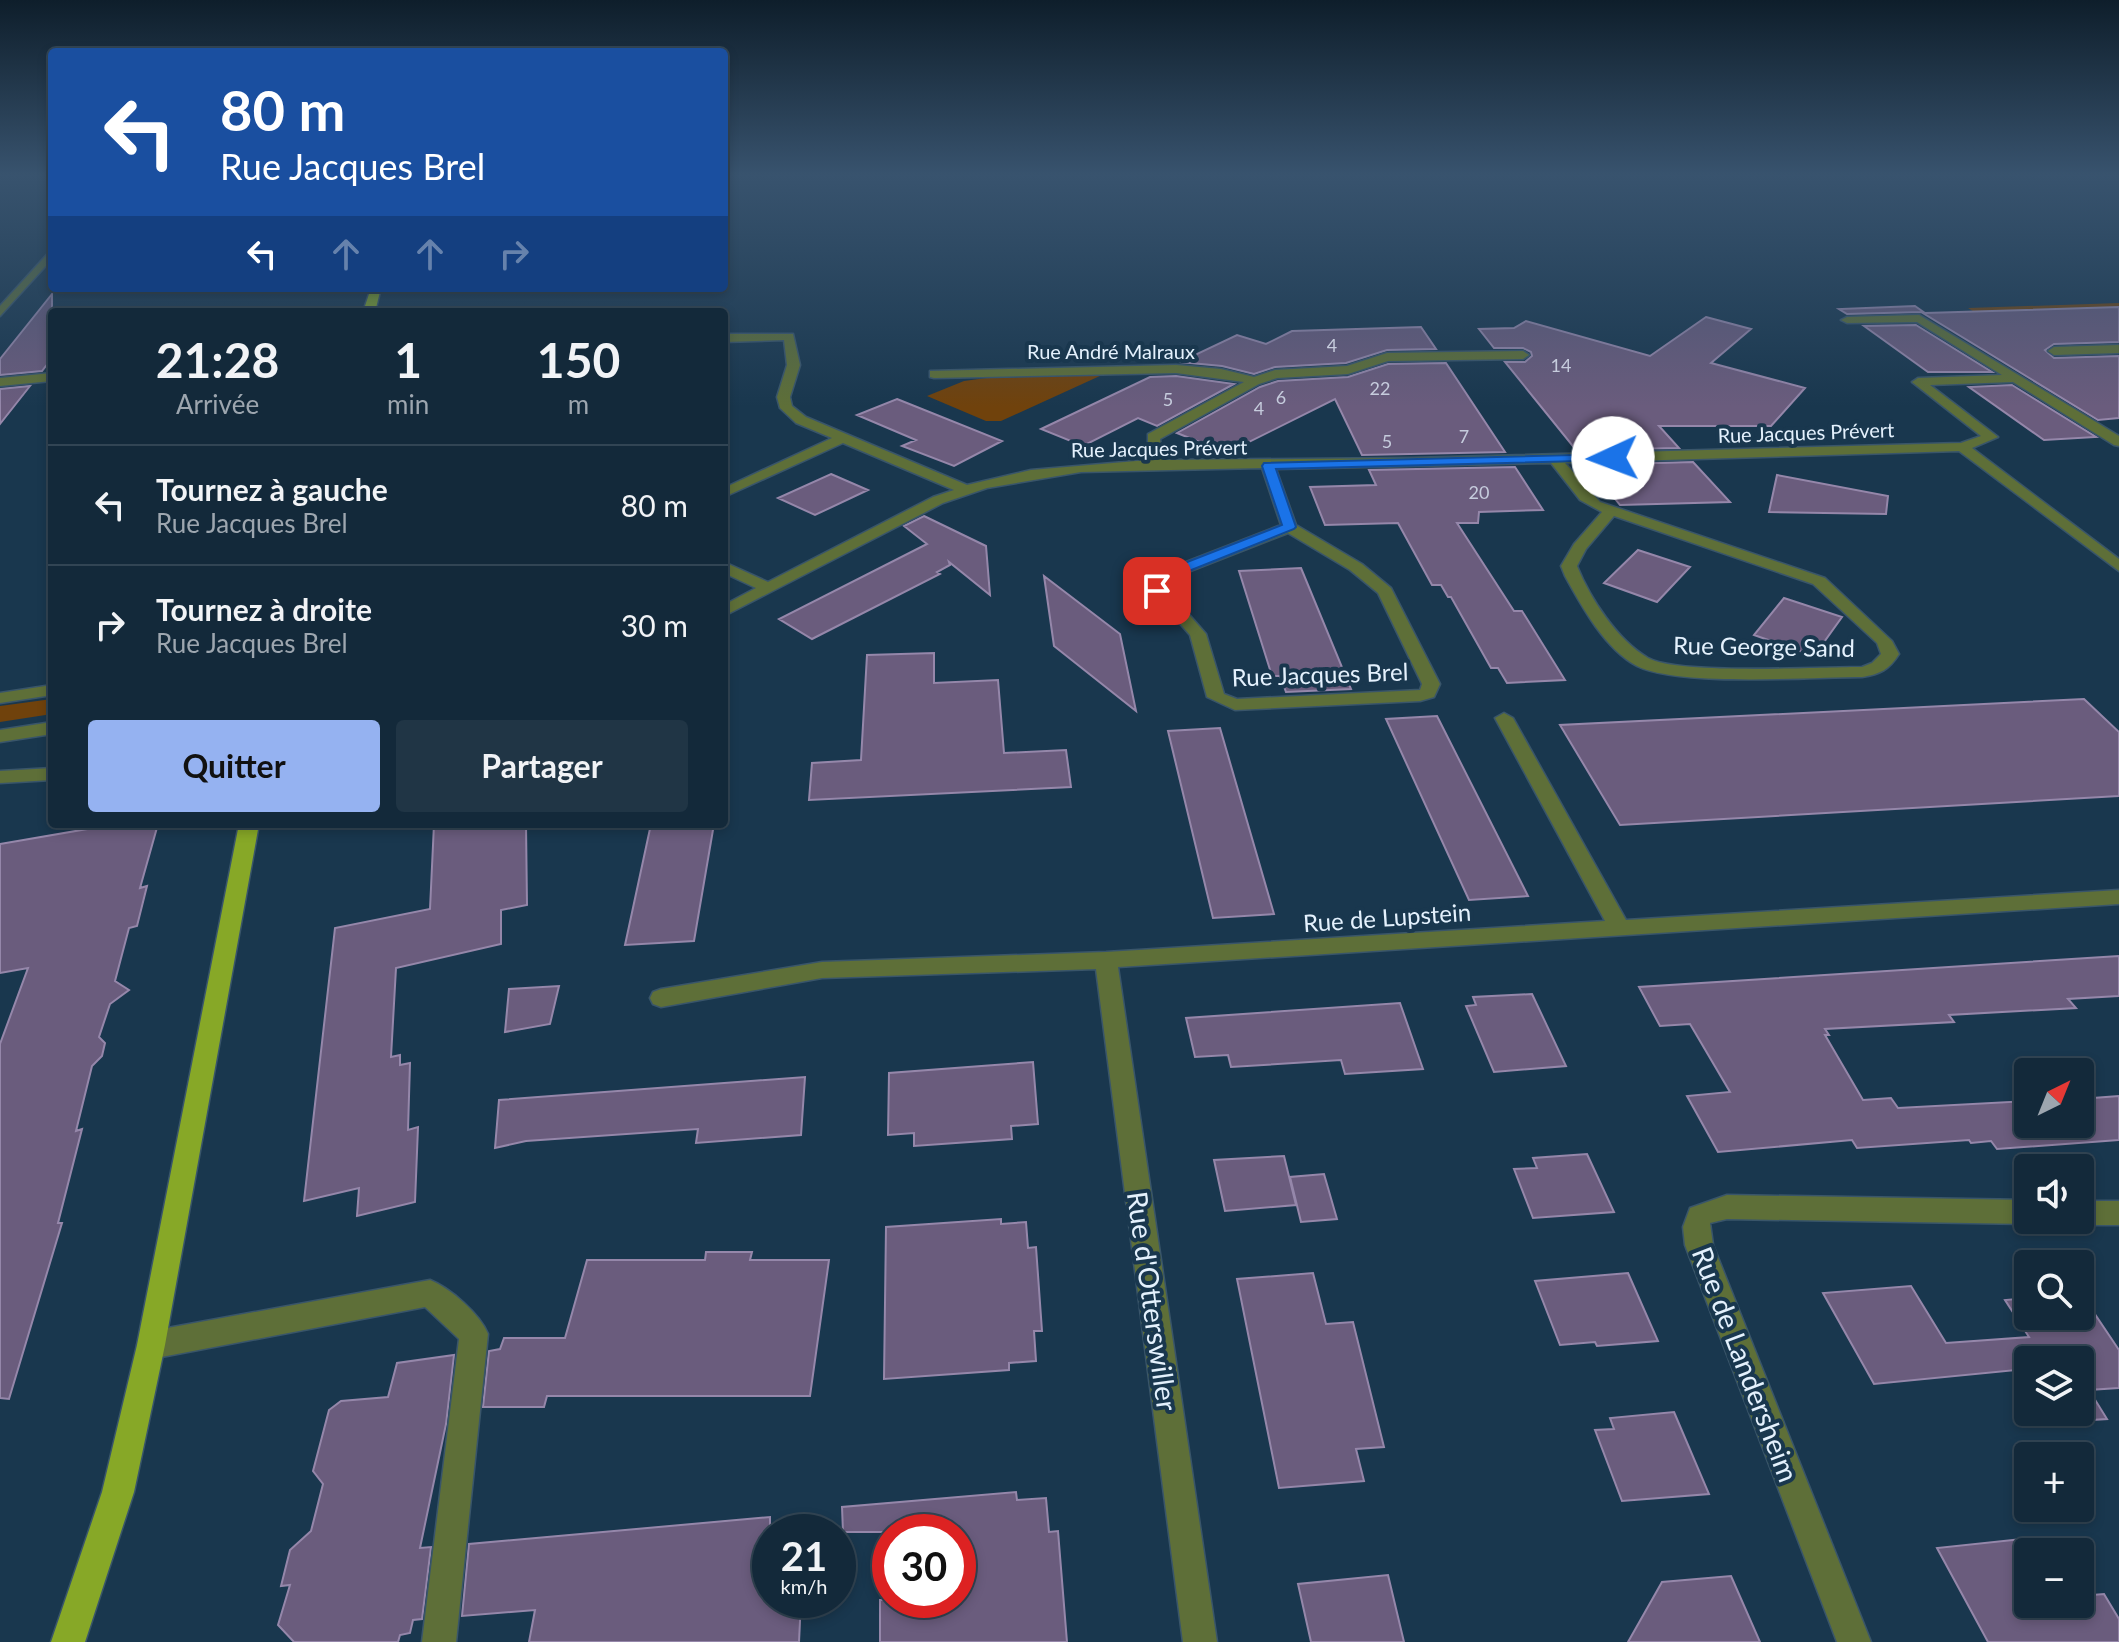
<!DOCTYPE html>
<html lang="fr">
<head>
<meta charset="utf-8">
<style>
	body { margin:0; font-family:Lato,sans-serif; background:#203545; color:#f1f3f6; height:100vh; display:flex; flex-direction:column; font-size:30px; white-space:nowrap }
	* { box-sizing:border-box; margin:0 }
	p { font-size:26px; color:#9da6af }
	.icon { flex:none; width:44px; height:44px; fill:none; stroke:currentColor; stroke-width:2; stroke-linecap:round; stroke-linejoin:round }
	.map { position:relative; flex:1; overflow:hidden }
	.sheet { position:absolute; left:48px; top:308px; width:680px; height:520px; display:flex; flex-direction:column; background:#13293a; border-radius:8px; box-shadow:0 4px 12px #0003,0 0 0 2px #324554 }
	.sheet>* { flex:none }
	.banner { position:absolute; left:48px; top:48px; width:680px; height:244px; border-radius:8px; box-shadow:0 4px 12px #0003,0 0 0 2px #324554; background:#1a4fa0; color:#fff; overflow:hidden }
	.needle { width:52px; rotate:43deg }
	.controls { position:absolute; left:2014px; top:1058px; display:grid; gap:16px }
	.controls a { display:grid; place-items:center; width:80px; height:80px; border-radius:8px; background:#13293a; box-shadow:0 4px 12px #0003,0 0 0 2px #324554; font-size:40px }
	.speed { position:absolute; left:752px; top:1514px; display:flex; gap:16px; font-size:40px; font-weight:700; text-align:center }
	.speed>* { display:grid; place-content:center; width:104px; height:104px; border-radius:50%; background:#13293a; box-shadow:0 4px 12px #0003,0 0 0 2px #324554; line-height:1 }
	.speed small { font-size:20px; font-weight:400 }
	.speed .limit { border:12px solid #d22; background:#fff; color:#111 }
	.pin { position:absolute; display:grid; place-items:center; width:68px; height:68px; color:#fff; margin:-34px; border-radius:16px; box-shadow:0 4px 12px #0006 }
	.me { position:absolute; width:88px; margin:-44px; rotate:268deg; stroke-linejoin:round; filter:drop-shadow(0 0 6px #0008) }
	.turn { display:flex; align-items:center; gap:28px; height:168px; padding:0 40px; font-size:36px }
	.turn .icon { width:104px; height:104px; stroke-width:2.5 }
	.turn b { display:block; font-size:56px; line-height:68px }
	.lanes { display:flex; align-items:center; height:76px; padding:0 40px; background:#0003; justify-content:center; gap:40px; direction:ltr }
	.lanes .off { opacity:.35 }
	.eta { display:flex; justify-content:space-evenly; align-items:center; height:136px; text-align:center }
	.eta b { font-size:48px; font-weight:700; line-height:56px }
	.action { display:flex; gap:16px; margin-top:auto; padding:16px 40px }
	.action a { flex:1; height:92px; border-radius:8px; background:#95b2f1; color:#111; font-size:32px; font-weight:700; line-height:92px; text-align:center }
	.action a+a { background:#203545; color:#f1f3f6 }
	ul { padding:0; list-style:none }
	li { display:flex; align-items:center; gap:24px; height:120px; padding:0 40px; border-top:2px solid #324554 }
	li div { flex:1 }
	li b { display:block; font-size:30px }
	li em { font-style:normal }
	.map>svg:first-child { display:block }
</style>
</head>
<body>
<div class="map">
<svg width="2119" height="1642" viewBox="0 0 2119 1642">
	<rect width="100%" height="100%" fill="#19374e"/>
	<path fill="#70420c" d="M 2119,303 L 2119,307 L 2073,313 L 2064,308 L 2039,309 L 2016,339 L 1968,308 Z
		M 1102,375 L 1001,421 L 986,421 L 927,396 L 964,381 L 986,378 Z
		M 52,699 L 52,714 L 0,722 L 0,706 Z"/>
	<path fill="#6a5c7d" stroke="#9587aa" stroke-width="2" d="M 52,294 L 52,358 L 42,371 L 0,375 L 0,359 Z
		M 1915,306 L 1925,313 L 2119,307 L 2119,342 L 2054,344 L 2045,350 L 2054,358 L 2119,356 L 2119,418 L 2098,420 L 1921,312 L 1847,314 L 1839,309 Z
		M 1706,317 L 1751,329 L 1711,363 L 1805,388 L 1771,426 L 1659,426 L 1679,448 L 1576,450 L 1505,362 L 1525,362 L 1532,356 L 1531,352 L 1523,348 L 1494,348 L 1479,329 L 1514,328 L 1526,321 L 1650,356 Z
		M 1916,325 L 1992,372 L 1928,372 L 1864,326 Z
		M 1421,327 L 1436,349 L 1387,350 L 1346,363 L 1275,367 L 1254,374 L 1222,366 L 1180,362 L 1237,335 L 1266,344 L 1292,331 Z
		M 1446,363 L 1505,452 L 1362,455 L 1335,399 L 1227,453 L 1177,433 L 1260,387 L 1278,381 L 1348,377 L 1388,364 Z
		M 1176,376 L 1234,384 L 1157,426 L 1138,418 L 1083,446 L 1041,429 L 1150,377 Z
		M 2012,385 L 2096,437 L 2044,440 L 1969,387 Z
		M 30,386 L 0,424 L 0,389 Z
		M 897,399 L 1002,441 L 954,466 L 902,446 L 916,440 L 857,415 Z
		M 1693,462 L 1730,502 L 1620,505 L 1588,465 Z
		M 1515,467 L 1543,510 L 1479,512 L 1478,523 L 1457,523 L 1514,611 L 1522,611 L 1565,680 L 1507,683 L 1498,668 L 1491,668 L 1451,597 L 1448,597 L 1441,585 L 1432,585 L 1398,523 L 1325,525 L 1310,487 L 1376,485 L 1369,470 Z
		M 831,474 L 868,490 L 815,515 L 778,498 Z
		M 1777,475 L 1888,496 L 1886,514 L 1769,512 Z
		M 924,516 L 986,546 L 990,595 L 949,562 L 950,565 L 937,572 L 940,574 L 812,639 L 779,619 L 927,544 L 904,526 Z
		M 1638,550 L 1690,567 L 1657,602 L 1604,583 Z
		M 1301,568 L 1351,689 L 1286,692 L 1280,676 L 1272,676 L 1239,571 Z
		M 1044,576 L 1120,634 L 1136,711 L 1054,646 Z
		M 1784,598 L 1842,617 L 1814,656 L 1754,635 Z
		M 934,653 L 934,683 L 998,680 L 1004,753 L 1066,750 L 1071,787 L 809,800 L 812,763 L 861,760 L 867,655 Z
		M 2084,699 L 2119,732 L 2119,796 L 1620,825 L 1560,725 Z
		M 1437,716 L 1528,896 L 1469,900 L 1386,719 Z
		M 1220,728 L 1274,914 L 1213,918 L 1168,731 Z
		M 89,824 L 158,824 L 140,888 L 147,886 L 137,926 L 129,928 L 115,981 L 129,990 L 110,1004 L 99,1037 L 105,1043 L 102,1056 L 92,1066 L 76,1131 L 82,1129 L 58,1223 L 62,1223 L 9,1399 L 0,1398 L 0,1044 L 28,968 L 0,973 L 0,844 L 87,829 Z
		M 434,824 L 526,824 L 527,905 L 501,910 L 501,944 L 396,968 L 391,1057 L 400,1055 L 400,1065 L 410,1063 L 408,1130 L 418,1127 L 415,1202 L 357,1216 L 359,1188 L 304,1201 L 335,928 L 430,909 Z
		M 651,824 L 714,824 L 694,941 L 625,945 Z
		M 2119,956 L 2119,996 L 2068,999 L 2076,1008 L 1949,1015 L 1954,1022 L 1825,1029 L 1829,1035 L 1825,1035 L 1863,1100 L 1891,1098 L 1898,1108 L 2028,1101 L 2028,1124 L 2080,1124 L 2080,1099 L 2119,1096 L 2119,1140 L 1997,1149 L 1991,1141 L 1971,1143 L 1969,1140 L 1857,1148 L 1852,1140 L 1718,1152 L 1687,1096 L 1730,1092 L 1690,1024 L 1660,1026 L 1639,987 Z
		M 559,986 L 550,1024 L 505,1032 L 509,989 Z
		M 1532,994 L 1566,1066 L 1494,1072 L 1466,1006 L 1476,1005 L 1473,997 Z
		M 1400,1003 L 1423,1069 L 1345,1074 L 1341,1060 L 1231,1067 L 1228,1055 L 1195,1057 L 1186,1018 Z
		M 1033,1062 L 1038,1124 L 1011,1126 L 1012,1139 L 914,1146 L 914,1133 L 888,1135 L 889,1073 Z
		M 805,1077 L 801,1135 L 696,1143 L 698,1129 L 526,1141 L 495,1148 L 499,1100 Z
		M 1587,1154 L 1614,1212 L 1533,1218 L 1514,1169 L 1537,1168 L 1533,1158 Z
		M 1284,1156 L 1296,1205 L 1225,1211 L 1214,1160 Z
		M 1324,1174 L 1337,1219 L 1301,1222 L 1290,1177 Z
		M 1001,1219 L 1001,1224 L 1026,1222 L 1028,1248 L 1036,1247 L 1042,1331 L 1034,1331 L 1036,1361 L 1009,1363 L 1009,1370 L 884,1379 L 886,1227 Z
		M 706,1252 L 752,1252 L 750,1260 L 829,1260 L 810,1396 L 547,1396 L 544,1407 L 483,1407 L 489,1351 L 500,1349 L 504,1338 L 565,1338 L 587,1260 L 705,1260 Z
		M 1313,1273 L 1326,1324 L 1353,1322 L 1384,1447 L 1356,1449 L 1364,1481 L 1279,1488 L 1237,1279 Z
		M 1628,1273 L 1658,1341 L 1597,1346 L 1595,1342 L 1560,1345 L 1535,1281 Z
		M 1911,1286 L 1946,1343 L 2029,1337 L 2005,1300 L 2028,1298 L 2028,1316 L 2080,1316 L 2082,1295 L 2119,1350 L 2119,1388 L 2089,1390 L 2107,1419 L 2058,1422 L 2052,1412 L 2080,1412 L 2080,1360 L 2028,1360 L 2028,1373 L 2026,1369 L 1874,1384 L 1823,1293 Z
		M 454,1355 L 446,1424 L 420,1548 L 431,1547 L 422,1619 L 413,1620 L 410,1633 L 400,1635 L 398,1642 L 294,1642 L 278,1625 L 290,1585 L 281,1586 L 290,1550 L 311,1531 L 323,1484 L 313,1471 L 329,1410 L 341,1401 L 388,1397 L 397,1363 Z
		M 1674,1412 L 1709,1494 L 1622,1501 L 1595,1430 L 1614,1429 L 1610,1418 Z
		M 1016,1492 L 1017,1500 L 1046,1498 L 1049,1532 L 1058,1531 L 1067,1642 L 880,1642 L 880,1600 L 958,1600 L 958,1532 L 843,1532 L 842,1507 Z
		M 770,1517 L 770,1600 L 801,1600 L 799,1642 L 529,1642 L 535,1610 L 462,1616 L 469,1544 Z
		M 2040,1537 L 2049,1552 L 2028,1552 L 2028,1604 L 2080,1604 L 2080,1596 L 2104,1594 L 2119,1619 L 2119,1642 L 1988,1642 L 1937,1548 Z
		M 1388,1575 L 1404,1642 L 1311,1642 L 1298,1584 Z
		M 1731,1576 L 1760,1642 L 1628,1642 L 1662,1582 Z"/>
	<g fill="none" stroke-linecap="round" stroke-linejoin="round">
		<defs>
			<path id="minor" d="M 52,249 L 52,259 L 0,316 L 0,306 Z
				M 1919,315 L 2119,436 L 2119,446 L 2114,445 L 2013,382 L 1930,385 L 1998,437 L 1972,448 L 2119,559 L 2119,571 L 1959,451 L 1565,463 L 1600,502 L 1825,578 L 1892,641 L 1899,654 C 1889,670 1880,674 1862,677 C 1811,677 1679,687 1637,666 C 1605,649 1582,607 1565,576 L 1561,566 L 1574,544 L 1602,512 L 1580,500 L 1551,463 L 1276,469 L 1296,525 L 1362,564 L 1391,588 L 1440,684 L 1434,697 L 1420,701 L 1235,710 L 1207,697 L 1190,635 L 1147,586 L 1163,571 L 1281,525 L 1262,468 L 1081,472 L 987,488 L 943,503 L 724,616 L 724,605 L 756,588 L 724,573 L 724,562 L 768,582 L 933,497 L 954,490 L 843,443 L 724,497 L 724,488 L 832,438 L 796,423 L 780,408 L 777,397 L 787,365 L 784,340 L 724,342 L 724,334 L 793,334 L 800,365 L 790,397 L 792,406 L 806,417 L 967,485 L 1031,470 L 1148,460 L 1148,434 L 1244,382 L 1176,373 L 934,378 L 930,377 L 930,371 L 1176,365 L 1221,369 L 1254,377 L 1275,370 L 1347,366 L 1387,353 L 1523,351 L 1529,355 L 1523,359 L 1388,361 L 1348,374 L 1277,378 L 1259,384 L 1160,439 L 1162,460 L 1412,458 L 1961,443 L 1981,436 L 1912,382 L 1918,378 L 2002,375 L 1917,322 L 1847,323 L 1841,320 L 1847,317 ZM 1614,516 L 1813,584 L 1877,643 L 1881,654 L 1872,663 L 1862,667 C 1819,667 1679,675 1648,658 C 1617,640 1590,598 1577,566 L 1586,549 ZM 1288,533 L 1350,570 L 1378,593 L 1422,684 L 1420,690 L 1237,699 L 1224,694 L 1206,634 L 1164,586 L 1175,577 Z
				M 2119,345 L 2119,353 L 2054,355 L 2048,351 L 2054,347 Z
				M 52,373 L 52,381 L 0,386 L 0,378 Z
				M 52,685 L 52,695 L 0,703 L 0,693 Z
				M 1504,713 L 1513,718 L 1626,920 L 2119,890 L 2119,904 L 1118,967 L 1217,1642 L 1183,1642 L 1096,969 L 822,978 L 661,1007 L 653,1004 L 650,998 L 653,992 L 661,989 L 822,962 L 1106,952 L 1605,921 L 1495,718 Z
				M 52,722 L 52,734 L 0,742 L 0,730 Z
				M 52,768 L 52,780 L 0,783 L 0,771 Z
				M 1727,1195 L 2028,1200 L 2028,1220 L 2038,1220 L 2028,1224 L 1727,1219 L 1710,1223 L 1713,1245 L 1871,1642 L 1837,1642 L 1685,1245 L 1683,1227 L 1690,1208 Z
				M 2080,1201 L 2119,1201 L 2119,1225 L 2080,1225 L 2071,1221 L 2080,1220 Z
				M 430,1280 C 450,1288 480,1314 488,1334 L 456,1642 L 422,1642 L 459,1339 L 425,1307 L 151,1359 L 141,1355 L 137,1345 L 141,1335 L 151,1331 Z"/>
			<path id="major" d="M 371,288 L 381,288 L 375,312 L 363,312 Z
				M 239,824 L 259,824 L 165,1345 L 134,1492 L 85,1642 L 51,1642 L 102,1492 L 137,1345 Z"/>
		</defs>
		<use href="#minor" stroke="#39556a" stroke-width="3"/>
		<use href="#major" stroke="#39556a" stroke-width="3"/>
		<use href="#minor" fill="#5e6f38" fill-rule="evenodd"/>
		<use href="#major" fill="#87a827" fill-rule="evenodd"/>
	</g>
	<linearGradient id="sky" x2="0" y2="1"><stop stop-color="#0e1e2b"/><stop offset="0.43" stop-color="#38536e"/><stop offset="1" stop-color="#38536e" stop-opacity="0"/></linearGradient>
	<rect width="2119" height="407" fill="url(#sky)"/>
	<path fill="#1a73e8" stroke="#114b97" stroke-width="2" d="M 1613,454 L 1619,458 L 1617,460 L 1276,469 L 1296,527 L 1294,529 L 1174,577 L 1165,582 L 1162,594 L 1151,594 L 1148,586 L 1154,576 L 1164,571 L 1282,525 L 1262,466 L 1264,463 Z"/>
	<g text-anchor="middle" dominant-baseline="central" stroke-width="8" stroke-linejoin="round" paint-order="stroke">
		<g font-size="18" fill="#c6ccdd">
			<text x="1332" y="345">4</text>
			<text x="1561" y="365">14</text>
			<text x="1380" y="388">22</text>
			<text x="1281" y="397">6</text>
			<text x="1168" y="399">5</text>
			<text x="1259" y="408">4</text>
			<text x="1464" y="436">7</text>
			<text x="1387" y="441">5</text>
			<text x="1479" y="492">20</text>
		</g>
		<g font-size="20" fill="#e4f1fd" stroke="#19374e">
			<text x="1111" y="351">Rue André Malraux</text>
			<text transform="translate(1806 432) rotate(-2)">Rue Jacques Prévert</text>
			<text transform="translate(1159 448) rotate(-1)">Rue Jacques Prévert</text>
		</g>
		<g font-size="24" fill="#e4f1fd" stroke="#19374e">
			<text transform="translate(1764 646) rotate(1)">Rue George Sand</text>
			<text transform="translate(1320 674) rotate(-2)">Rue Jacques Brel</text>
			<text transform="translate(1387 917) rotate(-4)">Rue de Lupstein</text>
		</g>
		<g font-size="28" fill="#e4f1fd" stroke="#19374e">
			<text transform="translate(1153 1301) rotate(82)">Rue d'Otterswiller</text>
			<text transform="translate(1746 1364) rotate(69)">Rue de Landersheim</text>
		</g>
	</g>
</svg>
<div class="controls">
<a><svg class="needle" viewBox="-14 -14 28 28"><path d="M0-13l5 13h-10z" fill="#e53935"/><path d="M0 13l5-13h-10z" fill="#9da6af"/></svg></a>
<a><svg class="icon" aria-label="sound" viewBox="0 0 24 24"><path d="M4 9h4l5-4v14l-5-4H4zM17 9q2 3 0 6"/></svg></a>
<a><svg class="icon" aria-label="search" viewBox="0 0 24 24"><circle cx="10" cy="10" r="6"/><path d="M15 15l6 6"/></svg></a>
<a><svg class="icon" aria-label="layers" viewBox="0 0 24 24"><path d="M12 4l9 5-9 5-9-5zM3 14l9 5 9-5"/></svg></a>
<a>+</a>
<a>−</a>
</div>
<div class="speed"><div>21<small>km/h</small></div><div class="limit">30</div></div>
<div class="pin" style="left:1157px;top:591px;background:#d93025"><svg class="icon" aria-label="arrive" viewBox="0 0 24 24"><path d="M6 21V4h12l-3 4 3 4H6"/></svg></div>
<svg class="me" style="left:1613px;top:458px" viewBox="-20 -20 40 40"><circle r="19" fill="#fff"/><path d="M0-13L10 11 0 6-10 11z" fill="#1a73e8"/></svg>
<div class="banner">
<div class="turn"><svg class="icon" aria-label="left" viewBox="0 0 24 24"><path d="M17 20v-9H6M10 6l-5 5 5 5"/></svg><div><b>80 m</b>Rue Jacques Brel</div></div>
<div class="lanes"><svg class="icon" aria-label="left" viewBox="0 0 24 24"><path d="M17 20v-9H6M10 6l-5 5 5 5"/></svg><svg class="icon off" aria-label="ahead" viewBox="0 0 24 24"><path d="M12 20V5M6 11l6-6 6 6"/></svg><svg class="icon off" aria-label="ahead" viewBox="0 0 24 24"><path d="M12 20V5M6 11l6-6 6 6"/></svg><svg class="icon off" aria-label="right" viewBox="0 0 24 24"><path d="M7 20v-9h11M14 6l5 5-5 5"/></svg></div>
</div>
<section class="sheet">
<div class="eta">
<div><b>21:28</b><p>Arrivée</p></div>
<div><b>1</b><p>min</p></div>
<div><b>150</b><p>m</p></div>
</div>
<ul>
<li><svg class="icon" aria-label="left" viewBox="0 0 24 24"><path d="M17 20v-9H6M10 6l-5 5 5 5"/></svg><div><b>Tournez à gauche</b><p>Rue Jacques Brel</p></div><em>80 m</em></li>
<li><svg class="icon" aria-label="right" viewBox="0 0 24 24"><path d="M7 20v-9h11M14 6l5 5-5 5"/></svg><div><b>Tournez à droite</b><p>Rue Jacques Brel</p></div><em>30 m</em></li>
</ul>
<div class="action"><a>Quitter</a><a>Partager</a></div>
</section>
</div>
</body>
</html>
